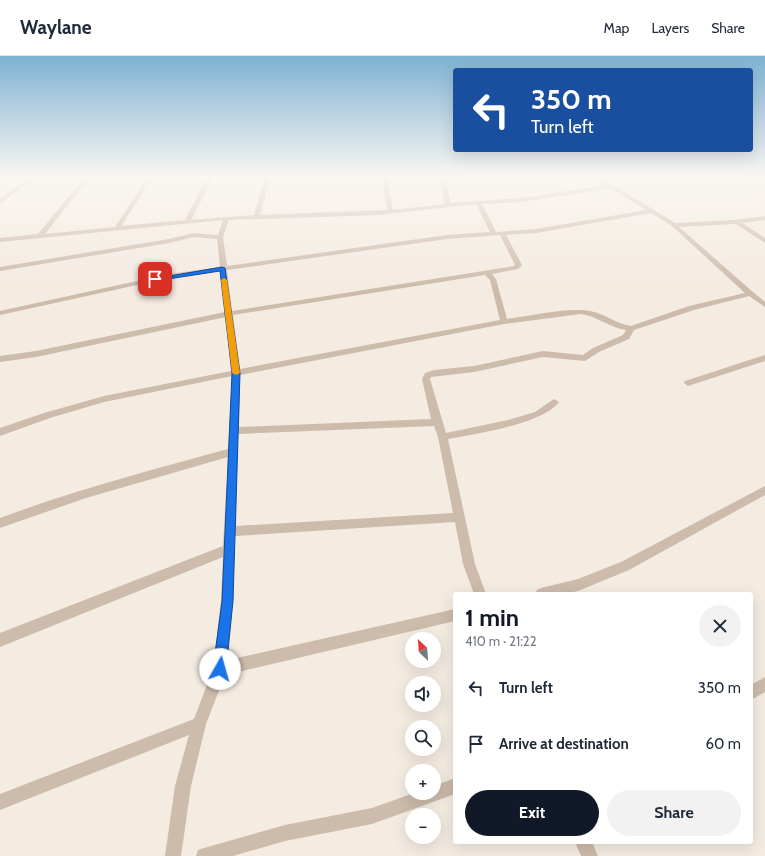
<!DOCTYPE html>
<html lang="en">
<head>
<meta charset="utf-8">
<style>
	body { margin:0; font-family:Cabin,sans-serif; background:#f2f2f3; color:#1f2937; height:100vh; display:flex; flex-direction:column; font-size:15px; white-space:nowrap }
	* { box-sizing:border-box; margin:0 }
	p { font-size:13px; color:#747a83 }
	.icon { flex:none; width:22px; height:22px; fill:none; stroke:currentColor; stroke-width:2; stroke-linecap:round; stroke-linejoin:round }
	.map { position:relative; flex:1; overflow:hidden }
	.drawer { position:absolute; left:453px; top:536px; width:300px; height:252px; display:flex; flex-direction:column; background:#fff; border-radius:4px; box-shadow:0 4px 16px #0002 }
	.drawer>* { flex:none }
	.banner { position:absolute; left:453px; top:12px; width:300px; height:84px; border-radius:4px; box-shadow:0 4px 16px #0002; background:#1a4fa0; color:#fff; overflow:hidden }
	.needle { width:26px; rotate:335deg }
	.fabs { position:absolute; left:405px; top:576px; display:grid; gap:8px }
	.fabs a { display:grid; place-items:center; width:36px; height:36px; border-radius:50%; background:#fff; box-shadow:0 4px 16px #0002; font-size:20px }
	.pin { position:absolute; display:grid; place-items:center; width:34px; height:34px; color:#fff; margin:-17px; border-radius:8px; box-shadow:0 2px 6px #0006 }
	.me { position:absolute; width:44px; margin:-22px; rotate:7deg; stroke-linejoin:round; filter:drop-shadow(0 0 3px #0008) }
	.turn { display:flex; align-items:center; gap:14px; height:84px; padding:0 12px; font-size:18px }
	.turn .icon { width:52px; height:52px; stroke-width:2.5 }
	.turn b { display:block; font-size:28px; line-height:34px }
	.round { display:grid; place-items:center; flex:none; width:42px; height:42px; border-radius:21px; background:#f2f2f3 }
	.overview { display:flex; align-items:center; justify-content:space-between; height:68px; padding:0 12px }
	h1 { font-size:24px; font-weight:800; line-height:30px; color:#111827 }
	.action { display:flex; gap:8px; margin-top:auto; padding:8px 12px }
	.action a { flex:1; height:46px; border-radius:24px; background:#111827; color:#fff; font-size:16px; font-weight:800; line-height:46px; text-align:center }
	.action a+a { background:#f2f2f3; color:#1f2937 }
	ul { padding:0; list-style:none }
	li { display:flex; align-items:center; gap:12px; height:56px; padding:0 12px }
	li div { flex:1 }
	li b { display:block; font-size:15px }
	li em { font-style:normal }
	header { display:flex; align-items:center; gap:24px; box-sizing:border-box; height:56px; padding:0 20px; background:#fff; border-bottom:1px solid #e0e1e3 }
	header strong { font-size:19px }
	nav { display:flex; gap:22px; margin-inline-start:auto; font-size:14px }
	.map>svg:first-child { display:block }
</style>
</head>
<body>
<header>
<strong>Waylane</strong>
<nav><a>Map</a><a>Layers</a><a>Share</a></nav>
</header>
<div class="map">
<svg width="765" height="800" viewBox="0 0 765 800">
	<rect width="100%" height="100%" fill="#f4ebe1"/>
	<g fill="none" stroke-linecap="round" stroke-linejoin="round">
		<path fill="#cdbbac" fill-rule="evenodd" d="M 30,120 L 36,120 L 0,148 L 0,143 Z
			M 89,120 L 95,120 L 79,135 L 45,178 L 115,171 L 148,120 L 154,120 L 121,170 L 185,164 L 208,120 L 214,120 L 191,164 L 254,159 L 265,120 L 271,120 L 260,159 L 388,154 L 384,137 L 383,120 L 389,120 L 390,137 L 393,154 L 444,148 L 440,120 L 446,120 L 450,147 L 522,142 L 605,129 L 591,120 L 598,120 L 675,167 L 734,164 L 765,160 L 765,164 L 742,167 L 765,182 L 765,187 L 736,168 L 679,171 L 753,236 L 765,246 L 765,251 L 749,240 L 694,254 L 634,274 L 629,283 L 599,296 L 585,305 L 543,301 L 474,316 L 431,321 L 430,323 L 446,377 L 508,364 L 535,356 L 554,343 L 559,346 C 543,368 475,378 448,383 L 475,508 L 486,538 L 474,538 L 463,508 L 455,466 L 235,480 L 233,545 L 228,604 L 455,553 L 455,565 L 225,619 L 206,668 L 191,730 L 181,800 L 165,800 L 175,730 L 189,679 L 0,754 L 0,738 L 194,663 L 213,613 L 221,545 L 223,501 L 0,591 L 0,577 L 223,490 L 228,401 L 86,442 L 0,472 L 0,462 C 75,434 151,414 228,393 L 232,320 L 104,346 L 50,362 L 0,380 L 0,372 L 44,357 L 104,340 L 231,315 L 226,261 L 36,301 L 0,306 L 0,300 L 36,295 L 225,256 L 221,215 L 169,222 L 0,259 L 0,255 L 169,218 L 220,211 L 217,183 L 194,181 L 169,187 L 0,215 L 0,211 L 169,183 L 194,177 L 218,179 L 223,164 L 0,186 L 0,182 L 38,178 L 75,133 ZM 610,132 L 646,154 L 536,173 L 496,176 L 482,148 L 522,146 ZM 476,148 L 490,176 L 447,179 L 227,210 L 223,181 L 229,164 L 378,159 ZM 651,157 L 672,170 L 745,237 L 689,250 L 631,270 C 616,268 604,257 590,255 C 569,251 529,260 507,263 L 496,223 L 492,218 L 518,213 L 522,209 L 506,179 L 536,177 ZM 500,179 L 515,209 L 514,210 L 232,255 L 227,214 L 447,183 ZM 485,219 L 490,224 L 500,264 L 240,313 L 233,259 ZM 581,258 C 597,260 610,272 626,274 L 623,279 L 593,292 L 583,299 L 543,295 L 474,310 L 434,314 L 425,317 L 422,323 L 431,363 L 239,371 L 240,319 L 504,268 ZM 434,370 L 438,381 L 453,457 L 236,470 L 238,378 Z
			M 765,299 L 765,305 L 688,330 L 684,327 L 685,325 Z
			M 765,430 L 765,439 L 629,514 L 578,535 L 565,538 L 535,538 L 537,534 L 541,532 L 578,523 L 621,506 Z
			M 765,621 L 765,636 L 751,644 L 751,629 Z
			M 455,722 L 455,738 L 372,768 L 285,785 L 233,800 L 196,800 L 198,794 L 204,792 L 285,769 L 372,752 L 414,737 L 434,737 L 434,730 Z
			M 575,786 L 592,786 L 598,800 L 581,800 Z"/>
	</g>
	<linearGradient id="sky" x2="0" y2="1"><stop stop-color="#7eb2d2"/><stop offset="0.52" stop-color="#faf6f2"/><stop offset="1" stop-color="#faf6f2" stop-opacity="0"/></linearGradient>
	<rect width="765" height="232" fill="url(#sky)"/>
	<path fill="#1a73e8" stroke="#114b97" d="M 222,211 L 225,212 L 240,317 L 233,545 L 226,613 L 224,617 L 220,619 L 215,617 L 213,613 L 222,545 L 232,317 L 220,215 L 155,225 L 152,223 Z"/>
	<path fill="#f59e0b" d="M 224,222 L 227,224 L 240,317 L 236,319 L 232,317 L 221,224 Z"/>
</svg>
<div class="fabs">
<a><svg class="needle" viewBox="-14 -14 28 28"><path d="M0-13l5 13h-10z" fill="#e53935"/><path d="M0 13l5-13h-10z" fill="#747a83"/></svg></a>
<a><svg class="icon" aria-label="sound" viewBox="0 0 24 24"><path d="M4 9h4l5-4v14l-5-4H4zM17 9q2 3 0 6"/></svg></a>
<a><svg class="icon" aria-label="search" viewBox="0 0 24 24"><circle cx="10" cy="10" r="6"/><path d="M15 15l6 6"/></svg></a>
<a>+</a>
<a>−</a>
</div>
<div class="pin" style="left:155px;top:223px;background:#d93025"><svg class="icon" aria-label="arrive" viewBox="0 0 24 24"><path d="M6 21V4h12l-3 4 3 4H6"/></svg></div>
<svg class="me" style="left:220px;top:613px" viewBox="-20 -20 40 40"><circle r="19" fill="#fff"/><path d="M0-13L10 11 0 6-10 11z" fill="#1a73e8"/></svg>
<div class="banner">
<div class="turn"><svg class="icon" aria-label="left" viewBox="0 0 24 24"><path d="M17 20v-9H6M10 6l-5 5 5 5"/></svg><div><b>350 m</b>Turn left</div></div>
</div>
<section class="drawer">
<div class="overview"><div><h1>1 min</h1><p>410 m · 21:22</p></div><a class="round"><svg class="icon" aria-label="close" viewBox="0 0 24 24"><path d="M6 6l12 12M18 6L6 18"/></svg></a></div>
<ul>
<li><svg class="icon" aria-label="left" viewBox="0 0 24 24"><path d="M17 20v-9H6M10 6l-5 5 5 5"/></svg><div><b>Turn left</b></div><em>350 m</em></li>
<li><svg class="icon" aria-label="arrive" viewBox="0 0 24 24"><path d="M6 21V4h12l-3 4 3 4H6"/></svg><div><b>Arrive at destination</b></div><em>60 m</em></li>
</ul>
<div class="action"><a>Exit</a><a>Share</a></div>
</section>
</div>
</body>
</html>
